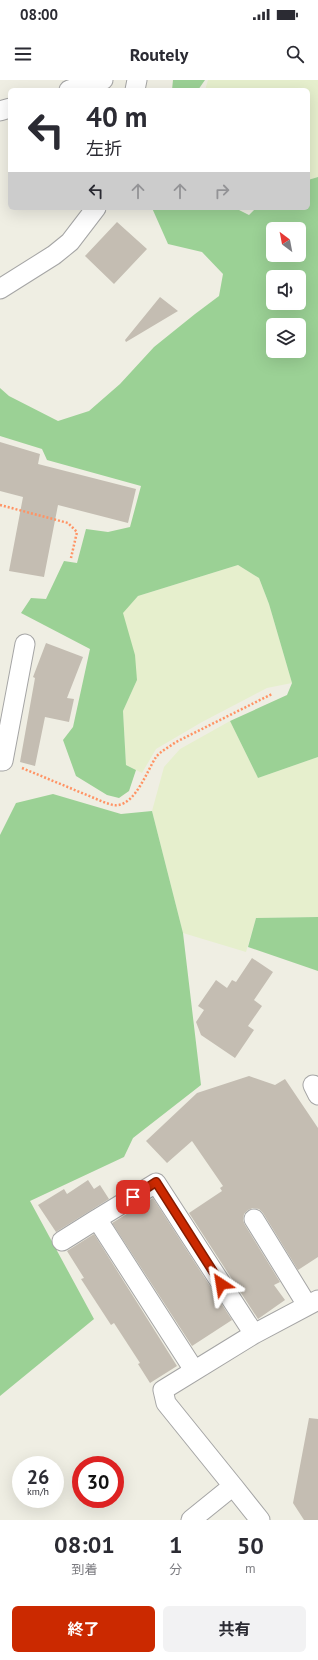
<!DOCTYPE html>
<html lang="ja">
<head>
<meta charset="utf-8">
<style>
	body { margin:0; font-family:"PT Sans","Noto Sans JP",sans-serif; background:#f2f2f3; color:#2b2b33; height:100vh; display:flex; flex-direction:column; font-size:15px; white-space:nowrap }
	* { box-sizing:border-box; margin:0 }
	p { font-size:13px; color:#7c7c81 }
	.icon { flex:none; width:22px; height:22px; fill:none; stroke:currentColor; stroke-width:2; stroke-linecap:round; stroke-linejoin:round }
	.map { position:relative; height:1440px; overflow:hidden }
	.side { display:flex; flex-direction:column; background:#fff; flex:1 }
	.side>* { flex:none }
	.top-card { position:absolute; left:8px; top:8px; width:302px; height:122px; border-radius:6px; box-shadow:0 4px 16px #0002; background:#fff; color:#2b2b33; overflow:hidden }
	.needle { width:26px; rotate:328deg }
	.buttons { position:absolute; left:266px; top:142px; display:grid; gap:8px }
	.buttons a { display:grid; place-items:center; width:40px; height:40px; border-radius:6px; background:#fff; box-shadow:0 4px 16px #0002; font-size:20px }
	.speed { position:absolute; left:12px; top:1376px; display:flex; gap:8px; font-size:20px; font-weight:700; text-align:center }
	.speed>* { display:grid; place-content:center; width:52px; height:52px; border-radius:50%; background:#fff; box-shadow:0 4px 16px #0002; line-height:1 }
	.speed small { font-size:10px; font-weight:400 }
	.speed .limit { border:6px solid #d22; background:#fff; color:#111 }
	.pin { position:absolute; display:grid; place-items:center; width:34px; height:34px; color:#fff; margin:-17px; border-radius:8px; box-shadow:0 2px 6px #0006 }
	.me { position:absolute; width:44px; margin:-22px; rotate:327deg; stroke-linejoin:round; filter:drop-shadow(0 0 3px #0008) }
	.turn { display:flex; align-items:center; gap:14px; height:84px; padding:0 12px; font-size:18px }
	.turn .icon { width:52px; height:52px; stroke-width:2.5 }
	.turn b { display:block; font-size:28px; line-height:34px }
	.lanes { display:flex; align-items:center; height:38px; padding:0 12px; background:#0003; justify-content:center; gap:20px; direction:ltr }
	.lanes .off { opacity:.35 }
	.eta { display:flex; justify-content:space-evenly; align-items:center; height:68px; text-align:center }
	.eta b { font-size:24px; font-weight:700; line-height:28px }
	.primary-button { display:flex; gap:8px; margin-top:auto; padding:8px 12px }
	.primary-button a { flex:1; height:46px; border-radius:6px; background:#cb2900; color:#fff; font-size:16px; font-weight:700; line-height:46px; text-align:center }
	.primary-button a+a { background:#f2f2f3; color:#2b2b33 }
	.status { display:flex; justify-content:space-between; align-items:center; height:28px; padding:0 20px; background:#fff; direction:ltr }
	.status svg { height:11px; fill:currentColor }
	header { display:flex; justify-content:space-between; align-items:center; height:52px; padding:0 12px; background:#fff; font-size:18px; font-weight:700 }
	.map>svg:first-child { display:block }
</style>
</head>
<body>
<div class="status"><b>08:00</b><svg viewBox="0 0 49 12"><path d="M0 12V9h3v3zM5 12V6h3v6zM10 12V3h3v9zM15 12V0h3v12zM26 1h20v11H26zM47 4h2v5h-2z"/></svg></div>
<header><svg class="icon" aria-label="menu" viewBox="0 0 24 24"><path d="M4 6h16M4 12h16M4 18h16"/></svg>Routely<svg class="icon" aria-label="search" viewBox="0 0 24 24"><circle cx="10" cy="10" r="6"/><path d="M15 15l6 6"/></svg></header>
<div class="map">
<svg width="318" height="1440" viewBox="0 0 318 1440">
	<rect width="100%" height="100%" fill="#efeee3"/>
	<path fill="#e6efcd" d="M 208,0 L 318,0 L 318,97 L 308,100 L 308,10 L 205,10 Z
		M 238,485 L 259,498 L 269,524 L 292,603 L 267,608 L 202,642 L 156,669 L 142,693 L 126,685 L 123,631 L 137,600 L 122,533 L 138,516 Z
		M 230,641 L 258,698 L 318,677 L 318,837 L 256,838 L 246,872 L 183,853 L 152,731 L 164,687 L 180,669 Z"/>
	<path fill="#9bd195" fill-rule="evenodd" d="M 173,0 L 205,0 L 198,10 L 172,10 Z
		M 318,97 L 318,677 L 258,698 L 230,641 L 287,615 L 292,603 L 269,524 L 259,498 L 238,485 L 138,516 L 123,533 L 135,575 L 137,600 L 123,631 L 126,685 L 136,690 L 129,711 L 119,718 L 107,715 L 76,696 L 63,660 L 73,647 L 90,569 L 21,533 L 31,518 L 46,519 L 64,481 L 77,483 L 86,449 L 108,452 L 130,447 L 141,406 L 47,380 L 42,369 L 0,356 L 0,308 L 9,316 L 58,341 L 89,331 L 120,304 L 154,267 L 195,234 L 219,216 L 223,194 L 202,172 L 168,164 L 152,128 L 235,128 L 249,135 L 256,128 L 308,128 L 308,100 ZM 273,149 L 299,149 L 299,175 L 273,175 ZM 273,197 L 299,197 L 299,223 L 273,223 ZM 273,245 L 299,245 L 299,271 L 273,271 Z
		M 53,714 L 121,734 L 152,731 L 183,853 L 201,1005 L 133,1058 L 124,1077 L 30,1121 L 94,1239 L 0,1316 L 0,755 L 16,723 Z
		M 318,837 L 318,891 L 248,867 L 256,838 Z"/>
	<path fill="#c4bdb2" d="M 117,142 L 147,169 L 114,204 L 85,176 Z
		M 160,217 L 178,231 L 126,262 L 125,260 Z
		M 0,362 L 40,374 L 38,384 L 136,409 L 128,443 L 58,425 L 44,497 L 9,491 L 23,417 L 0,411 Z
		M 46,563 L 83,577 L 67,618 L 74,619 L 69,642 L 45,637 L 35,686 L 20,682 L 35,598 L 33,597 Z
		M 252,878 L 273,892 L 254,920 L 262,926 L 248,946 L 254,950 L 235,978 L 201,955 L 196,942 L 204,930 L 198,926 L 216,900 L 227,908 L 232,900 L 236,902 Z
		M 249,996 L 275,1005 L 285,999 L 318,1048 L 318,1177 L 298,1190 L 263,1133 L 259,1129 L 253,1128 L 248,1130 L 244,1134 L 243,1140 L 245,1145 L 280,1202 L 274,1205 L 285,1220 L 258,1239 L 189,1133 L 222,1111 L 220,1108 L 223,1106 L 192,1061 L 167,1083 L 146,1061 L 197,1013 Z
		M 88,1100 L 94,1109 L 100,1105 L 109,1119 L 56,1152 L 38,1125 L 64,1109 L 67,1114 Z
		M 153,1118 L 232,1240 L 192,1266 L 112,1143 Z
		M 94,1154 L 177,1286 L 150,1303 L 138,1284 L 140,1283 L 114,1243 L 111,1245 L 81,1199 L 84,1198 L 67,1171 Z
		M 309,1338 L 318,1339 L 318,1440 L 304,1440 L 293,1423 Z"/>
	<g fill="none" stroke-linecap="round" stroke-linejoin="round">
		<defs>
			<path id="street" d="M 69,10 L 103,0
				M 135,10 L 137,0
				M 0,31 L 10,28
				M 0,209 L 54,175 L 70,162 L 96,128
				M 0,681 L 3,681 L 25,564
				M 313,1005 L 318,1015
				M 254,1139 L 307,1225
				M 62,1161 L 97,1139
				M 194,1290 L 97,1139 L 156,1103 L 254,1254
				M 233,1406 L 260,1440
				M 191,1440 L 233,1406 L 166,1323 L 163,1310 L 254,1254 L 318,1220"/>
		</defs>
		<use href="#street" stroke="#a5a5a5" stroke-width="21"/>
		<path stroke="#ff9364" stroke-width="2.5" stroke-dasharray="2 2" stroke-linecap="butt" d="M 0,425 L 68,443 L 77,452 L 71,478
			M 22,688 L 106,723 C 110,724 114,726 118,725 C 136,723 147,691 156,677 C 161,671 169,667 176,662 L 272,614"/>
		<use href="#street" stroke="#fff" stroke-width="19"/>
	</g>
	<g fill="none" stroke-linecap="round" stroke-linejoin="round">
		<defs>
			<path id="route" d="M 133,1117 L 156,1102 L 221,1204"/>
		</defs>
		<use href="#route" stroke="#841b00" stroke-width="10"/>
		<use href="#route" stroke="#cb2900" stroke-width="7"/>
	</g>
</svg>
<div class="buttons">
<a><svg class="needle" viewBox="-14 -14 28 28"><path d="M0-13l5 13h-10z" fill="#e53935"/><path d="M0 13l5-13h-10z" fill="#7c7c81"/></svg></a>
<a><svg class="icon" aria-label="sound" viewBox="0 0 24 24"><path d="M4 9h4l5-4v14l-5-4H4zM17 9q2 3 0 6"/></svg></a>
<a><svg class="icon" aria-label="layers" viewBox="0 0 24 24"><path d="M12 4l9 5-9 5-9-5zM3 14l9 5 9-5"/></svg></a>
</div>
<div class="speed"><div>26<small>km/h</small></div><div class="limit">30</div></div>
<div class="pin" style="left:133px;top:1117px;background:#d93025"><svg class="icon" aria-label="arrive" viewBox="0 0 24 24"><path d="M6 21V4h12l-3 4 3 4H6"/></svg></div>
<svg class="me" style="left:221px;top:1204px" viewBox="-20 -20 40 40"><path d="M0-17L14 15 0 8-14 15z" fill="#cb2900" stroke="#fff" stroke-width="4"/></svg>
<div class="top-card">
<div class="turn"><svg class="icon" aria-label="left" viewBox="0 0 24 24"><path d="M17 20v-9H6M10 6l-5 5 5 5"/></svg><div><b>40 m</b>左折</div></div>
<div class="lanes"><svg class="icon" aria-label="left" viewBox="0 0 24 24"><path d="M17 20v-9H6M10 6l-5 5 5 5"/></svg><svg class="icon off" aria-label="ahead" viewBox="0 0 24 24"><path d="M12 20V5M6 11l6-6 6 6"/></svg><svg class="icon off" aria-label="ahead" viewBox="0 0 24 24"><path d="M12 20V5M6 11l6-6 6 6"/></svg><svg class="icon off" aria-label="right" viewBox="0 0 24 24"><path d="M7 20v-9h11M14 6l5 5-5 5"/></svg></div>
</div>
</div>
<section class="side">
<div class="eta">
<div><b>08:01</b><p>到着</p></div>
<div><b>1</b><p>分</p></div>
<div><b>50</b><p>m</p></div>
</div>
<div class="primary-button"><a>終了</a><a>共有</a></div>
</section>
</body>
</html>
